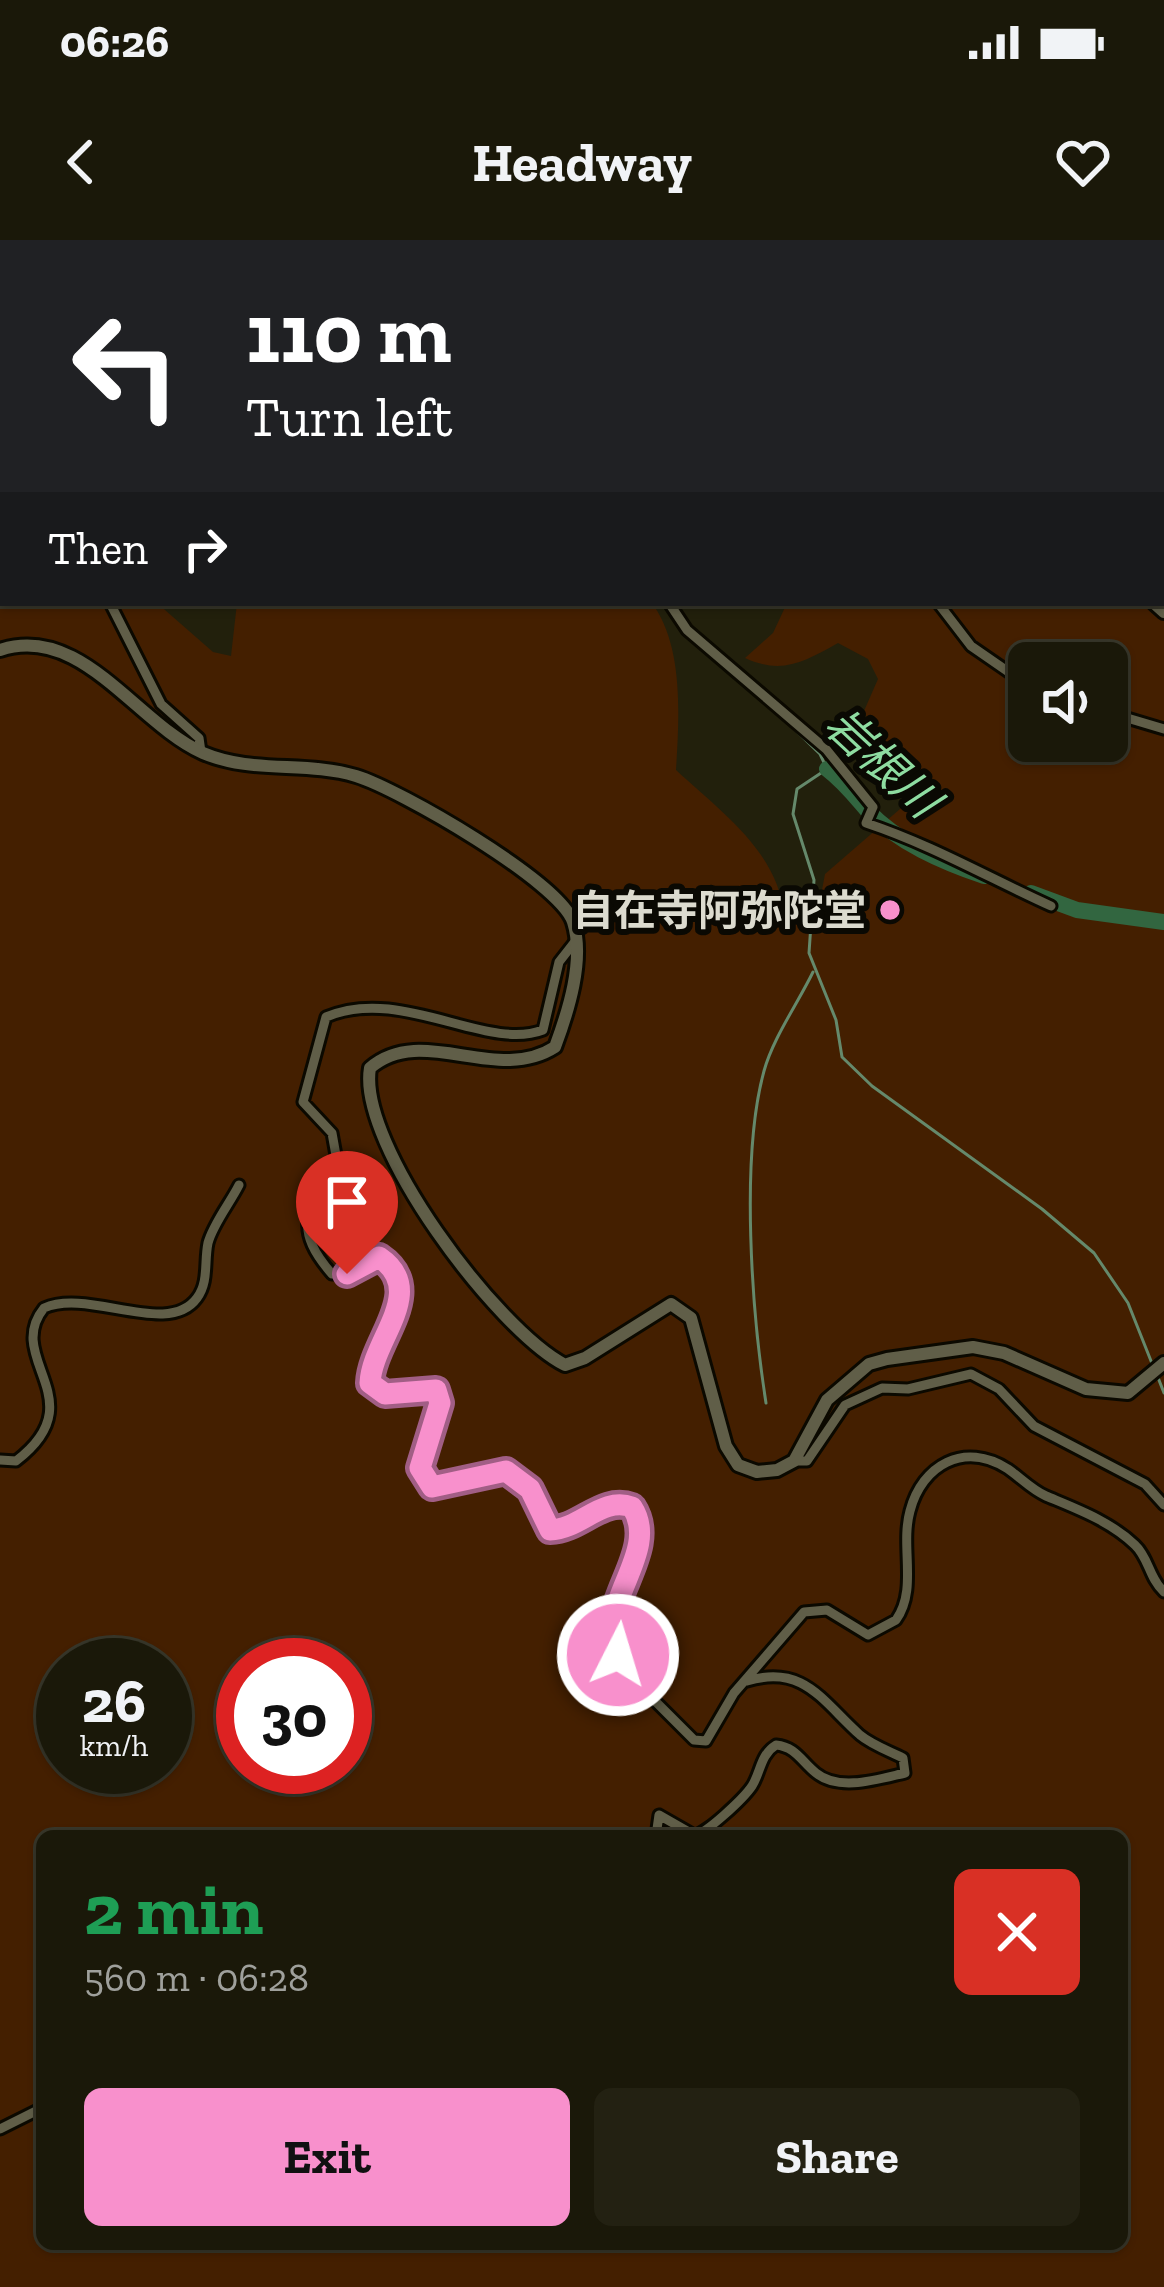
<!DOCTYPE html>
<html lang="en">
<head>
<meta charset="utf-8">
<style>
	body { margin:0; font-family:"Zilla Slab","Noto Sans JP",serif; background:#232112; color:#f1f3f6; height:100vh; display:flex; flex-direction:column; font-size:45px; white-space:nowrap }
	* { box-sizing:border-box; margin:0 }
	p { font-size:39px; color:#9fa09c }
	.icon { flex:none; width:66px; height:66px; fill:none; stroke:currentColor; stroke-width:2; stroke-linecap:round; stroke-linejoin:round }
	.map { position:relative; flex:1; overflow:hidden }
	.side { position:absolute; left:36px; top:1590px; width:1092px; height:420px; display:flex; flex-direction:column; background:#1a1809; border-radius:18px; box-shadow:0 3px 9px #0004,0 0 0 3px #38372a }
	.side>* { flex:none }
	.guide { position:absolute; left:0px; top:0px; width:1164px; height:366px; box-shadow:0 3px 9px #0004,0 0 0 3px #38372a; background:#202124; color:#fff; overflow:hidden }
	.tools { position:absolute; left:1008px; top:402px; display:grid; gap:24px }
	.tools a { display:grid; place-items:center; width:120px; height:120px; border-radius:18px; background:#1a1809; box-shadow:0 3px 9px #0004,0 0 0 3px #38372a; font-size:60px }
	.speed { position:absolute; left:36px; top:1398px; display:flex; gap:24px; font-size:60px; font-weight:700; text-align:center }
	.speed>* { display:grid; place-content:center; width:156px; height:156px; border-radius:50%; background:#1a1809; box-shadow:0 3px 9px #0004,0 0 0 3px #38372a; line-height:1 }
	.speed small { font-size:30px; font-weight:400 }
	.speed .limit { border:18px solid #d22; background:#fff; color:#111 }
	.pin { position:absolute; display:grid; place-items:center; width:102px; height:102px; color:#fff; margin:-123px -51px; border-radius:50% 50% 50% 0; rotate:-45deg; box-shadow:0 0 12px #0007 }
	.pin .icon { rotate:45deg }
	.me { position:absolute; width:132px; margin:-66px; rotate:5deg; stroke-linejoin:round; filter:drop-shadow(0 0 9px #0008) }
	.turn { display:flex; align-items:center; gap:42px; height:252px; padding:0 48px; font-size:54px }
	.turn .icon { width:156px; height:156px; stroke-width:2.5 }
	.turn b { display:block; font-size:84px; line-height:102px }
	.then { display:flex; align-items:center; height:114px; padding:0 48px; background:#0003; gap:24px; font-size:45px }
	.round { display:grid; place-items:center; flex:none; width:126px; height:126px; border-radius:18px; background:#232112 }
	.summary { display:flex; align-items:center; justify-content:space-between; height:204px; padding:0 48px }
	h1 { font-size:72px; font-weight:700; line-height:90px; color:#1e9e55 }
	.cta { display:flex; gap:24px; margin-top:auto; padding:24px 48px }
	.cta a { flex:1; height:138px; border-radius:18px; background:#f890cc; color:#111; font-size:48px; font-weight:700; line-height:138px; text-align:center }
	.cta a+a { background:#232112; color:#f1f3f6 }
	.status { display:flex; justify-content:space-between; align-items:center; height:84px; padding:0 60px; background:#1a1809; direction:ltr }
	.status svg { height:33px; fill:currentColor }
	header { display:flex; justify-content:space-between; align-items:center; height:156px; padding:0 48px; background:#1a1809; font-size:54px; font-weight:700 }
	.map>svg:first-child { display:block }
</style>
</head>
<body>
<div class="status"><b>06:26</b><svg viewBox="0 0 49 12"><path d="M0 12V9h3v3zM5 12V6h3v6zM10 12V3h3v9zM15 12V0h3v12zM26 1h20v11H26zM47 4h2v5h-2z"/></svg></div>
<header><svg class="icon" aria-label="back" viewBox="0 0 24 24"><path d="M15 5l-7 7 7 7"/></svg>Headway<svg class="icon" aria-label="heart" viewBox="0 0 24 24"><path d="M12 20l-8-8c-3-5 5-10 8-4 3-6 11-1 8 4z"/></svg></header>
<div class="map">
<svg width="1164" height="2047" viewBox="0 0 1164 2047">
	<rect width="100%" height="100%" fill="#22200c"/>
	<path fill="#441f00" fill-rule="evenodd" d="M 890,0 L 1164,0 L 1164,2047 L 0,2047 L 0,295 L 3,363 L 157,363 L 213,412 L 231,416 L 237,363 L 654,366 C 684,410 679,479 676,530 C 720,571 779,612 784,676 L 815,687 L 825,634 L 915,556 L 884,516 L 864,471 L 878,439 L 868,419 L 838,403 C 804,422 782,435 745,418 L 773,393 L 787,363 L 1161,363 L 1161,3 ZM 1029,423 L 1107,423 L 1107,501 L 1029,501 ZM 63,1425 L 165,1425 L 165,1527 L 63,1527 ZM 243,1425 L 345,1425 L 345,1527 L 243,1527 ZM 42,1596 L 1122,1596 L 1122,2004 L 42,2004 Z"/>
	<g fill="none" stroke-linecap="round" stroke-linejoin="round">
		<path stroke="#65896b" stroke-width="3" d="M 530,0 L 530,3
			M 662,363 L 690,398
			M 783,478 L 820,514 L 827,529 L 797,549 L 793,574 L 814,640 L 809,713 L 836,780 L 842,817 L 872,846 L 1042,969 L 1094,1013 L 1128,1063 L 1153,1126
			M 1157,1135 L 1164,1153
			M 766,1163 C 752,1074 740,918 764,831 C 773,798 798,763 813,732"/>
		<path stroke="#326640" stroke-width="16" d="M 827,529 C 844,542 854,555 867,570 C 898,603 943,622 984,636
			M 1031,653 L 1077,670 L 1164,682"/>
		<defs>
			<path id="minor" d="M 25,0 L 26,3
				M 144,0 L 146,3
				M 459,0 L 460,3
				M 522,0 L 522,3
				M 580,0 L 583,3
				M 300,2 L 317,0
				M 0,152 L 3,137
				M 0,293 L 3,292
				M 110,363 L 161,464 L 199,498 L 201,512
				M 669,363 L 687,390 L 826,509 L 873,567 L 866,583 C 932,605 989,638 1051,666
				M 938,363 L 971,406 L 1029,446
				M 1107,472 L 1164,489
				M 577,699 L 559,722 L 543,790 C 486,812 401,745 326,777 L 303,862 L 332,893 L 337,921 C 308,968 291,987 332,1034 L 347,1034 L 379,1017 L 394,1032 L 401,1065 L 376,1107 L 370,1143 L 385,1154 L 437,1150 L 440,1163 L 420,1228 L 432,1247 L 505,1231 L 530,1249 L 550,1290 L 571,1289 L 610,1264 L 633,1267 C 654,1303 619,1344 614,1377 C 612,1392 618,1411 619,1425 L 694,1500 L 706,1501 L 734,1453 L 804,1372 L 827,1370 L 868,1395 L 896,1380 C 918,1349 900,1307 910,1271 C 922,1225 964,1201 1008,1229 C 1021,1238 1032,1250 1046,1256 C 1077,1269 1110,1281 1135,1305 C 1149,1318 1149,1338 1164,1352
				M 0,1220 L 16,1221 C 96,1160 3,1119 44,1068 C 89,1048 168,1098 197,1058 C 209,1042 204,1022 208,1003 C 213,984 230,963 239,945
				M 794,1221 L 807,1221 L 845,1165 L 882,1148 L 908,1149 L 971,1134 L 999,1149 L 1034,1186 L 1145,1244 L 1164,1265
				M 656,1596 L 659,1575 L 694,1595 C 705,1595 744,1558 752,1546 C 761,1532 760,1515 776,1505 C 796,1507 801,1521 816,1533 C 839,1552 879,1539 905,1533 L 903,1518 C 889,1511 872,1505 860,1495 C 822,1461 804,1424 747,1441
				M 0,1889 L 42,1868"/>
			<path id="tertiary" d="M 1161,253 L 1164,252
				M 1154,363 L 1164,372
				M 0,410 C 81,383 136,483 203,513 C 252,534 306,521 356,536 C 399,549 560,642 573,682 C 585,720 568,772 555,807 C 496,845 422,783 370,828 C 357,904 497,1090 565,1125 L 585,1118 L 671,1064 L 691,1078 L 726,1206 L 738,1225 L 757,1232 L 777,1230 L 794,1221 L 827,1160 L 869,1124 L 887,1119 L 973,1107 L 1004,1113 L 1086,1149 L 1128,1153 L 1164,1123"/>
		</defs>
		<use href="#minor" stroke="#0b0900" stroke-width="15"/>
		<use href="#tertiary" stroke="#0b0900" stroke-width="18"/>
		<use href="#minor" stroke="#605e48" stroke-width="9"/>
		<use href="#tertiary" stroke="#605e48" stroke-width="12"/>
	</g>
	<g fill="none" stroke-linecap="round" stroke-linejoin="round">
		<defs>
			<path id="route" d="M 347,1034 L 379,1017 C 429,1051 372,1099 370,1143 L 385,1154 L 436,1150 L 440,1163 L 420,1228 L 432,1247 L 506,1231 L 530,1249 L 550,1290 C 581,1289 602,1256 632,1267 C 655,1302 619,1343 614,1377 C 613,1388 617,1403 618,1415"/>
		</defs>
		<use href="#route" stroke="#a15e85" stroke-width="30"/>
		<use href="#route" stroke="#f890cc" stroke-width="21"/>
	</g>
	<circle fill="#f890cc" stroke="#0a0903" stroke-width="4.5" cx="890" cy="670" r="12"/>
	<g text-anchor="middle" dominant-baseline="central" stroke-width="12" stroke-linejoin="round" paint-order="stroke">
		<g font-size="42" font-weight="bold" fill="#dcdbcf" stroke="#0a0903" text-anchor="end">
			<text x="866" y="670">自在寺阿弥陀堂</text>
		</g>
		<g font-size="45" font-style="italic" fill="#8edca1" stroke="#0a0903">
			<text transform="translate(882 523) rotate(43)">岩根川</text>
		</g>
	</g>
</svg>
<div class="tools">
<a><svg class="icon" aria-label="sound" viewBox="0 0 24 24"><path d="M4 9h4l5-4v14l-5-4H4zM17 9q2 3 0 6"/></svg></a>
</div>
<div class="speed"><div>26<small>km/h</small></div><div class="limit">30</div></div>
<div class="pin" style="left:347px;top:1034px;background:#d93025"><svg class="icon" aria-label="arrive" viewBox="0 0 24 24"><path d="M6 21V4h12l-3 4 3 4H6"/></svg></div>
<svg class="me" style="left:618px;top:1415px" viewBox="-20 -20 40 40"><circle r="17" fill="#f890cc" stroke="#fff" stroke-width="3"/><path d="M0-11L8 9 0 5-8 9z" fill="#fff"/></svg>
<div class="guide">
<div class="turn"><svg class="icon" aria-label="left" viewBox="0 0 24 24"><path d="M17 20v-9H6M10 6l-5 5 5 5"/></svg><div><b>110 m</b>Turn left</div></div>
<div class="then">Then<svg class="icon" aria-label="right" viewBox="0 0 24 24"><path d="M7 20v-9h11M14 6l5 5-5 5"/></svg></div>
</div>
<section class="side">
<div class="summary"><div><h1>2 min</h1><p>560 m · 06:28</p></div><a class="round" style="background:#d93025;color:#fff"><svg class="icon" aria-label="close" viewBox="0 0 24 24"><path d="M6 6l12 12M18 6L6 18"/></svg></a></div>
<div class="cta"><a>Exit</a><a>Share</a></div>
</section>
</div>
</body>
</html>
